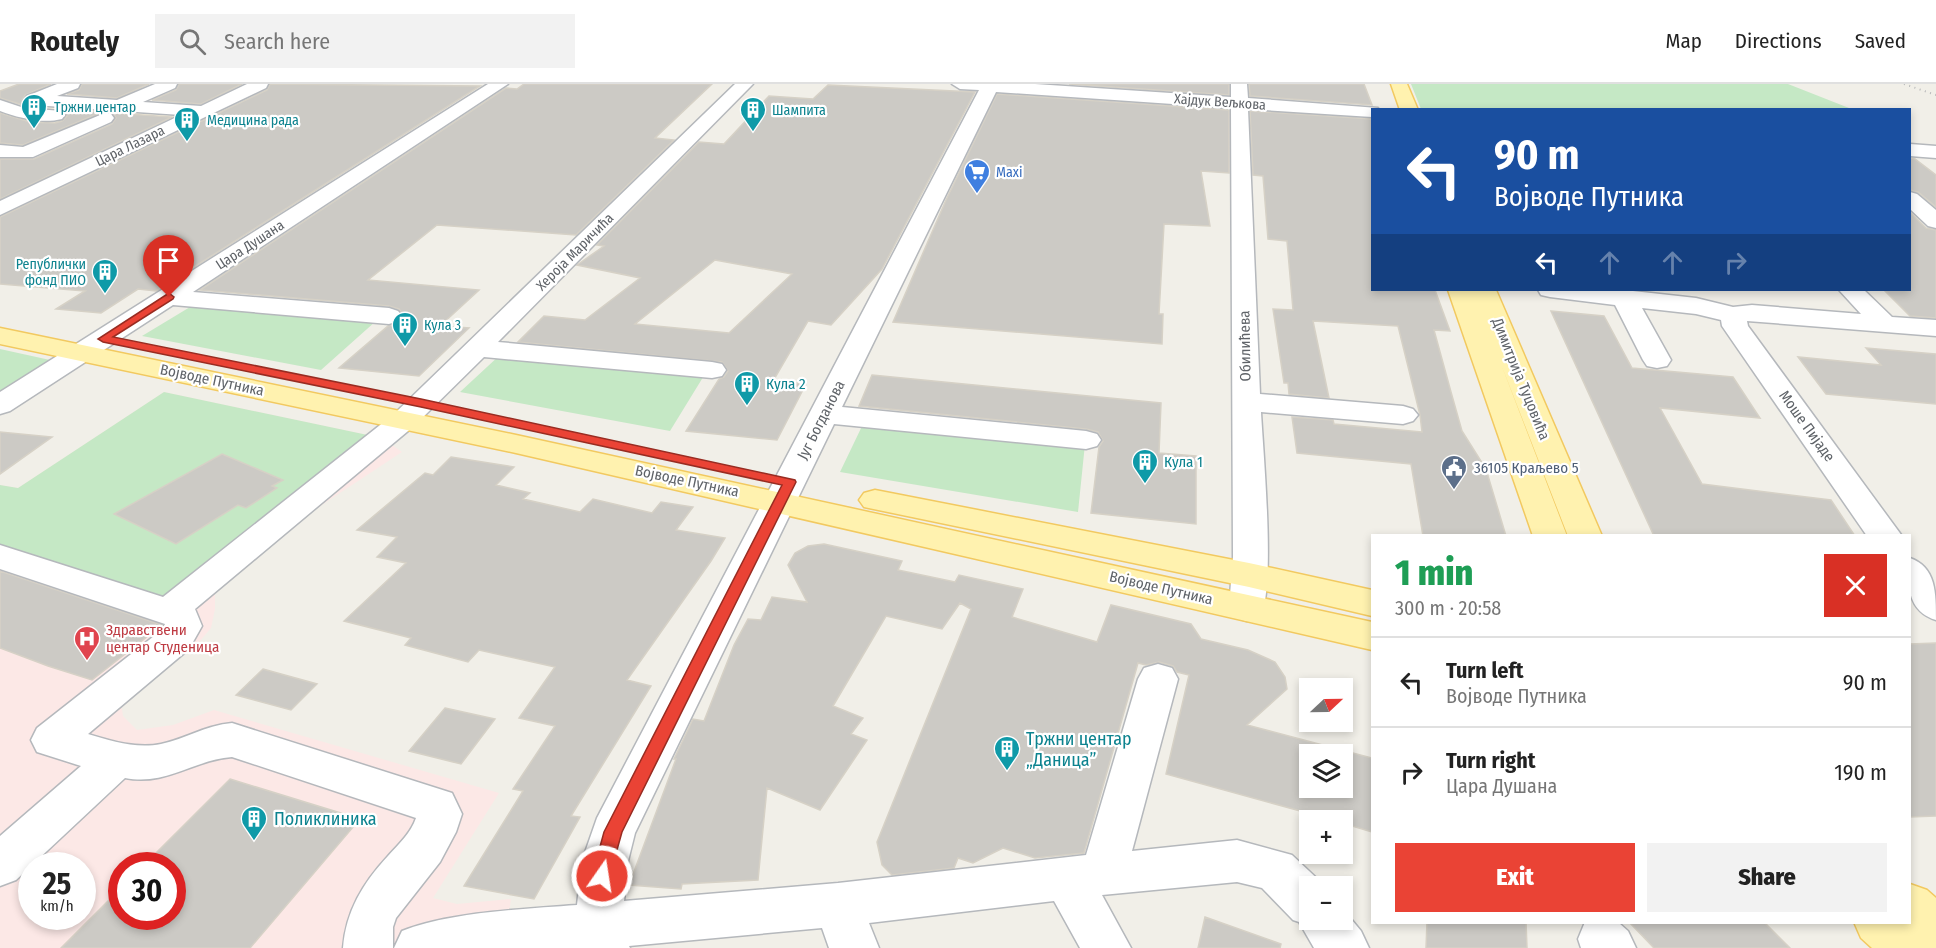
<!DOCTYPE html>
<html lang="en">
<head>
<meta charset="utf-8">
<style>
	body { margin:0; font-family:"Fira Sans Condensed",sans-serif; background:#f2f2f2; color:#222; height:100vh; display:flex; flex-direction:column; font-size:22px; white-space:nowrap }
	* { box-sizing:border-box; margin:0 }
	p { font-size:20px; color:#767676 }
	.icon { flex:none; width:33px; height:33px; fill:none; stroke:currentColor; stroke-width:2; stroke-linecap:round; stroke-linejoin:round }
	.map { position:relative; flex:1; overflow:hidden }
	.side { position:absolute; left:1371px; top:450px; width:540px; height:390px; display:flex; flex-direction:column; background:#fff; border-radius:0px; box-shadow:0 3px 9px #0003 }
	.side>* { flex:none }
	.top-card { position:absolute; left:1371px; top:24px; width:540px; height:183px; border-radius:0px; box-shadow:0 3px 9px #0003; background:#1a4fa0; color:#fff; overflow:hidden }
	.needle { width:39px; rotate:68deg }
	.tools { position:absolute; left:1299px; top:594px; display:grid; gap:12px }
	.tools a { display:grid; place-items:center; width:54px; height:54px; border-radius:0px; background:#fff; box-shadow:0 3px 9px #0003; font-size:30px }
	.speed { position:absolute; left:18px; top:768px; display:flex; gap:12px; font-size:30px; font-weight:700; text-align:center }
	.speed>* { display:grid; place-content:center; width:78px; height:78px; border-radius:50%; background:#fff; box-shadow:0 3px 9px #0003; line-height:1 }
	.speed small { font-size:15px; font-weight:400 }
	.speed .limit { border:9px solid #d22; background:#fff; color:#111 }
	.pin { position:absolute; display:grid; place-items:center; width:51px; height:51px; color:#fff; margin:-62px -26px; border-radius:50% 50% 50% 0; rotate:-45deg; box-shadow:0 0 6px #0007 }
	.pin .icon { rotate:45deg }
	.me { position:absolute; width:66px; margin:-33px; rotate:13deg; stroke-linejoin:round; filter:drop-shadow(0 0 4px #0008) }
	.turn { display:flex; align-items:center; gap:21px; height:126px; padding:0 24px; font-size:27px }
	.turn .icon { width:78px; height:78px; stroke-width:2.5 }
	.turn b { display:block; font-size:42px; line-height:51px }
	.lanes { display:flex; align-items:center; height:57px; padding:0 24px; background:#0003; justify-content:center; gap:30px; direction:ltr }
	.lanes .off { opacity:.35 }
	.round { display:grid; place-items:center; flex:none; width:63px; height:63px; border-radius:0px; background:#f2f2f2 }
	.headline { display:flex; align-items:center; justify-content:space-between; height:102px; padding:0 24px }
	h1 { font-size:36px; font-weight:800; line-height:45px; color:#1e9e55 }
	.button { display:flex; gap:12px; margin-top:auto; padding:12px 24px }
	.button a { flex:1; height:69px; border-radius:0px; background:#ea4335; color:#fff; font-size:24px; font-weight:800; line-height:69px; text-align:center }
	.button a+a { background:#f2f2f2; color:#222 }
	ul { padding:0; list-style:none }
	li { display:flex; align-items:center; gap:18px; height:90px; padding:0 24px; border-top:2px solid #e0e0e0 }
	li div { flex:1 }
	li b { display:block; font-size:22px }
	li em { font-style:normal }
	header { display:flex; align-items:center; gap:36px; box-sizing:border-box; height:84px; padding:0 30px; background:#fff; border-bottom:2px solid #e0e0e0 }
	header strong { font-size:28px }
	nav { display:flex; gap:33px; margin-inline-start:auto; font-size:21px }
	.search { width:420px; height:54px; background:#f2f2f2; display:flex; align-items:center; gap:15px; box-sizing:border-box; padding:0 21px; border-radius:0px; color:#767676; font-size:22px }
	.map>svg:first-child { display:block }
</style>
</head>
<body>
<header>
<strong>Routely</strong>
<div class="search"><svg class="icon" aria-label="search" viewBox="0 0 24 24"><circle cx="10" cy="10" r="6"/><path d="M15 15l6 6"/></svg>Search here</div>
<nav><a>Map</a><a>Directions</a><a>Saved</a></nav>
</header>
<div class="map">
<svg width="1936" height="864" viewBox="0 0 1936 864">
	<rect width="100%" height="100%" fill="#f1efe8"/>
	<path fill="#fef7e0" d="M 33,16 L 203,27 L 175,41 L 94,35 L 30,63 L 0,60 L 0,29 Z"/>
	<path fill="#fce8e6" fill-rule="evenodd" d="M 164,308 L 382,354 L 402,368 L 246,471 L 215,505 L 215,525 L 211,544 L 194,564 L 152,591 L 121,619 L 123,632 L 137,646 L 173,641 L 214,626 L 499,709 L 433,814 L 457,820 L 511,815 L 506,850 L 498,864 L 0,864 L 0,401 L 18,404 ZM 32,782 L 82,782 L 82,832 L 32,832 ZM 122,782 L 172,782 L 172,832 L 122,832 Z"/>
	<path fill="#c5e8c5" d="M 1411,0 L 1788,0 L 1849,24 L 1421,25 Z
		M 195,220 L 376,237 L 321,286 L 142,252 Z
		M 0,265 L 50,276 L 0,309 Z
		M 501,270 L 705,290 L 670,347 L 460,308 Z
		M 164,308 L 382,354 L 168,528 L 0,477 L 0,401 L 18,404 Z
		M 864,338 L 1085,360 L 1078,428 L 840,388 Z"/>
	<path fill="#cccac5" stroke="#d6d1c6" stroke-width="1.5" fill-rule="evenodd" d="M 19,0 L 51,0 L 25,11 L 22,16 L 26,22 L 0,14 L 0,7 Z
		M 82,0 L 149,0 L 117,14 L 67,10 L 79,6 Z
		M 179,0 L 242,0 L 201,20 L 152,16 L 176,6 Z
		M 270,0 L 480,2 L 156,207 L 138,205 L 101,229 L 56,225 L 85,207 L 0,200 L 0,133 L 267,6 Z
		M 524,0 L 712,0 L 655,54 L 674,56 L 576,151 L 437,141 L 368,196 L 479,206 L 440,242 L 469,244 L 419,292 L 339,284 L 388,242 L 400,238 L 404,232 L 399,225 L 389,222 L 200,206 L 506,4 L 517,5 Z
		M 1069,0 L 1229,0 L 1229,11 Z
		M 1249,0 L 1364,0 L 1372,21 L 1250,12 Z
		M 828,1 L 975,8 L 882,185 L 831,241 L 808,237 L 773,297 L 806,300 L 777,356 L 686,347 L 719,295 L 724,293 L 728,287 L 722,278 L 518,258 L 544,232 L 585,236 L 640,194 L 577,181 L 604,162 L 597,161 L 699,58 L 724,60 L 769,12 L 813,15 ZM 715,176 L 792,190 L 729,249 L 635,240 Z
		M 997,10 L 1229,26 L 1229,89 L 1201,87 L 1210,142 L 1164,140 L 1159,230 L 1163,230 L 1162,260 L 893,238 L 946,116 Z
		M 63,25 L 102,28 L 23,61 L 0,59 L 0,29 L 30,38 L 55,39 L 62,37 L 67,32 Z
		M 1250,27 L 1372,35 L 1372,206 L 1435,206 L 1450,247 L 1434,246 L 1451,308 L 1462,347 L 1486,385 L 1506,452 L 1423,452 L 1411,380 L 1297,369 L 1292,333 L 1333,336 L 1334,340 L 1422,348 L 1420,331 L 1398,242 L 1313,237 L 1329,314 L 1289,310 L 1288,299 L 1284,299 L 1273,225 L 1293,226 L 1287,157 L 1268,155 L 1263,92 L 1253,91 Z
		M 113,29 L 172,33 L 0,115 L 0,75 L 34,75 L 112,40 L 116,34 Z
		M 1910,74 L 1915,75 L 1936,91 L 1936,123 L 1918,108 L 1910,106 Z
		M 1910,128 L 1926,144 L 1936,146 L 1936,234 L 1910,232 L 1884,206 L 1910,206 Z
		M 1551,227 L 1604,232 L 1632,284 L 1733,293 L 1760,334 L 1660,324 L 1702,400 L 1831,416 L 1855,452 L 1654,452 Z
		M 1866,264 L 1936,270 L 1936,320 L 1826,310 L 1798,273 L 1881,281 Z
		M 872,291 L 1161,319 L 1159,369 L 1196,372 L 1196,440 L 1091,429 L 1099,363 L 1103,357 L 1098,348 L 1086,345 L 859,322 Z
		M 0,348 L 52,353 L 0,390 Z
		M 222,370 L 283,396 L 272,402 L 277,404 L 246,424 L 238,421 L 176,460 L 114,430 Z
		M 451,373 L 514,383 L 496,401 L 530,409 L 523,415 L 580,428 L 593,415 L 652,429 L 661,418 L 693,423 L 676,446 L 725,454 L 711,477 L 627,596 L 651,602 L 571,732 L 580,733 L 534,815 L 464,802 L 523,707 L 513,705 L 555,642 L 519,634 L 555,583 L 479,566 L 468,578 L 405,561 L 411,554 L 344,537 L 406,479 L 377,473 L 397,453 L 357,446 L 425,389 L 433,391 Z
		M 824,460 L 902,477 L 898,486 L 955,498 L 959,491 L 1023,505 L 1012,533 L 1097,558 L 1111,521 L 1191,540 L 1201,555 L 1248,566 L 1275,578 L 1285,593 L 1287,605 L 1247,641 L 1372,674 L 1372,748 L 1342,739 L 1342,736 L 1333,736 L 1166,690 L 1189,591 L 1177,588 L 1173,582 L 1159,578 L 1146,581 L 1138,579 L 1084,769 L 1035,774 L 1003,764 L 973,779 L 958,774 L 954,784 L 892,791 L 882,781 L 877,758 L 971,525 L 960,519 L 942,545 L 886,532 L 833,622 L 863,634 L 851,650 L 867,656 L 820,726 L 767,704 L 758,796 L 682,800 L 681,805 L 629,801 L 676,675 L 674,675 L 693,635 L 704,637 L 734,561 L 748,535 L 761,536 L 772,513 L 807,518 L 788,481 L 795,469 L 808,462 ZM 1310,670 L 1342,670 L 1342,704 L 1310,704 Z
		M 0,487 L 162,541 L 92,596 L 48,582 L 0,564 Z
		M 1936,559 L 1936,732 L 1910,733 L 1910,560 Z
		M 263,585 L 317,600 L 291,626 L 236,611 Z
		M 445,624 L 495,635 L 461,680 L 409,667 Z
		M 230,695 L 360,735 L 250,864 L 61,864 L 122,803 L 122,832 L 172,832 L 172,782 L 143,782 Z
		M 1205,833 L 1281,860 L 1280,864 L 1198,864 Z
		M 1427,838 L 1526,838 L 1527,864 L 1426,864 Z
		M 1629,838 L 1764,838 L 1790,864 L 1654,864 Z"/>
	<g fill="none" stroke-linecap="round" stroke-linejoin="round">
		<defs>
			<path id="minor" d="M 57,0 L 80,0 L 78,4 L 57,12 L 117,16 L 155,0 L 177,0 L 175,4 L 143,18 L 201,22 L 247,0 L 268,0 L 266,4 L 0,131 L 0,117 L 181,31 L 33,21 L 27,20 L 24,16 L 27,12 Z
				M 488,0 L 508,0 L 193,208 L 389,224 L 398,227 L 402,232 L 398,237 L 389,240 L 173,221 L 10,327 L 0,330 L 0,308 Z
				M 735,0 L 753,0 L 498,258 L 712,278 L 722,280 L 726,286 L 722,292 L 712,294 L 484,273 L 414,342 L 195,525 L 202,542 L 189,565 L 88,650 C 111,657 136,665 161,660 C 185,655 206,641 232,639 L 452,709 L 462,730 L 456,748 L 440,778 L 396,834 L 393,843 L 393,864 L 343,864 C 346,827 363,799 388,772 C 398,761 411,749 416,734 L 232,673 C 193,676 167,702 125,694 L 16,796 L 0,802 L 0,752 L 81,682 L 37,668 L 31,656 L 37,644 L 163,545 L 165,540 L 0,485 L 0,461 L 163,513 L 394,330 Z
				M 952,0 L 1035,0 L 1231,13 L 1231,0 L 1247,0 L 1248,14 L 1378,24 L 1372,26 L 1372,33 L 1248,25 L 1260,310 L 1403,322 L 1413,325 L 1418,331 L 1413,337 L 1403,340 L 1261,328 C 1263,367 1276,506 1260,533 L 1247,537 L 1234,533 L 1229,524 L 1233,473 L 1231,24 L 996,8 L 842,323 L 1086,347 L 1097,350 L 1101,356 L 1097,362 L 1086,365 L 834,340 L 635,749 L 628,777 L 624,817 L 838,799 L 1086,771 L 1138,595 L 1144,584 L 1158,580 L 1172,584 L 1178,595 L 1132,767 L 1237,756 L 1292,771 L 1325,802 L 1310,802 L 1310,836 L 1342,836 L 1342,824 L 1361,847 L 1369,864 L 1314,864 L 1299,838 L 1293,836 L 1262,804 L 1237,798 L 1102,811 L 1131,864 L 1080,864 L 1054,817 L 869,839 L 879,864 L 829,864 L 822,844 L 629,862 L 630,864 L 394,864 L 402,847 C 450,828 524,825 577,821 L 582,777 L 597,734 L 979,6 L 960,5 Z
				M 0,16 L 24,24 L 62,27 L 65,31 L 62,35 C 42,40 19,34 0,27 Z
				M 105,29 L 111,30 L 114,34 L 111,38 L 33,73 L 0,73 L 0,61 L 23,63 Z
				M 1910,60 L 1936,62 L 1936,74 L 1910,72 Z
				M 1910,108 L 1917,110 L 1936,126 L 1936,144 L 1928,142 L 1910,125 Z
				M 1538,206 L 1624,206 L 1696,214 L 1733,223 L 1752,221 L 1861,230 L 1839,206 L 1864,206 L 1892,233 L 1936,236 L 1936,252 L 1747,237 L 1748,242 L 1902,452 L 1867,452 L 1722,242 L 1721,236 L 1696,230 L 1642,224 L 1671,276 L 1667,282 L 1657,284 L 1647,282 L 1643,276 L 1615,221 L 1550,213 L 1541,211 Z
				M 1910,474 C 1936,483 1936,509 1936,536 C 1907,527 1907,500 1910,474 Z
				M 1585,838 L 1619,839 L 1628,847 L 1636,864 L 1581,864 L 1578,855 Z"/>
			<path id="major" d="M 1391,0 L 1407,0 L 1418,26 L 1400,26 Z
				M 1448,206 L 1496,206 L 1602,452 L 1568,452 L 1501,280 L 1567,452 L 1533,452 Z
				M 0,244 L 516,351 L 1372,538 L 1372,566 L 516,369 L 0,260 Z
				M 875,406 L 1249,479 L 1372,506 L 1372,532 L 1249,503 L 864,423 L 859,416 L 864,409 Z
				M 1910,800 L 1927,806 L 1936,814 L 1936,864 L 1872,864 L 1861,854 L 1854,838 L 1910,838 Z"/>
		</defs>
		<use href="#minor" stroke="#b5b8bc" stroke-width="3"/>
		<use href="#major" stroke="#f2c960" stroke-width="3"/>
		<use href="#minor" fill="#fff" fill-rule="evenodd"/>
		<use href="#major" fill="#fff2af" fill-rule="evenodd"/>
		<path stroke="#b6b7b8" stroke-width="2" stroke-dasharray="1 4.5" stroke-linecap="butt" d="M 1904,0 L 1936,11"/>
	</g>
	<path fill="#ea4335" stroke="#982c22" stroke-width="1.5" d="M 169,209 L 174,213 L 173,215 L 113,253 L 421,315 L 795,396 L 796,398 L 622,748 L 608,798 L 602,801 L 595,798 L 592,792 L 604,748 L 782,401 L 421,323 L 103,258 L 98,255 Z"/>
	<defs>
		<symbol id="building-pin" viewBox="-11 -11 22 30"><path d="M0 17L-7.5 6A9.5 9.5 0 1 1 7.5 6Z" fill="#0f9aa8" stroke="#fff"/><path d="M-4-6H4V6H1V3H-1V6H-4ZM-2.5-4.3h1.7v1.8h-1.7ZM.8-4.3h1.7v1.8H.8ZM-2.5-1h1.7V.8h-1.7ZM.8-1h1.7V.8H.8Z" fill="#fff"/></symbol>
		<symbol id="supermarket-pin" viewBox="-11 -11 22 30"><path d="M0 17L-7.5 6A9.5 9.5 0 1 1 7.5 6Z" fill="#3f7fe0" stroke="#fff"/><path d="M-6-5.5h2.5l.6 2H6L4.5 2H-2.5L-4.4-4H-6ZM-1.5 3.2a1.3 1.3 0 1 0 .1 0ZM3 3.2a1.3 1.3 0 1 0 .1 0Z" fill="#fff"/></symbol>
		<symbol id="civic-pin" viewBox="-11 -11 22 30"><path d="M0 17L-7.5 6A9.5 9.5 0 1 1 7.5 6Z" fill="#5c6f8a" stroke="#fff"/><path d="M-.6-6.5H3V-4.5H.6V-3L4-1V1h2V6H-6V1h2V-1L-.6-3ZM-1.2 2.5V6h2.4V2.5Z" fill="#fff"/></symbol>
		<symbol id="hospital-pin" viewBox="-11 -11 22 30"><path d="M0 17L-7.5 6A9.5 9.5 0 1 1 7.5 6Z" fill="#e0444e" stroke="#fff"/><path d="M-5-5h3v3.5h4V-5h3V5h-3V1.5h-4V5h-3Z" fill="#fff"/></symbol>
	</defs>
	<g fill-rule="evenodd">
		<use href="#building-pin" x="19" y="8" width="30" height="40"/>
		<use href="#building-pin" x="738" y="11" width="30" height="40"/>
		<use href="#building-pin" x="172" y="21" width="30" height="40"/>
		<use href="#supermarket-pin" x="962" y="73" width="30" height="40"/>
		<use href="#building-pin" x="90" y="173" width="30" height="40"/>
		<use href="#building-pin" x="390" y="226" width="30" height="40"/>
		<use href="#building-pin" x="732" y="285" width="30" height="40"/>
		<use href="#building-pin" x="1130" y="363" width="30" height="40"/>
		<use href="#civic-pin" x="1439" y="369" width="30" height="40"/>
		<use href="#hospital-pin" x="72" y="540" width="30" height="40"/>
		<use href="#building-pin" x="992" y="650" width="30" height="40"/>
		<use href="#building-pin" x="239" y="720" width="30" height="40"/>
	</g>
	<g text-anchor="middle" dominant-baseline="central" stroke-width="4.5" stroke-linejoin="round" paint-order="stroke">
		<g font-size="14" fill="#5f6368" stroke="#fff">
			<text transform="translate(1220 18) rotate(4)">Хајдук Вељкова</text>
			<text transform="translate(130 62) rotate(-26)">Цара Лазара</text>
			<text transform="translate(250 161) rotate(-33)">Цара Душана</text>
			<text transform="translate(575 168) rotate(-45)">Хероја Маричића</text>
		</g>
		<g font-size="14" fill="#0d838f" stroke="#fff" text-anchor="start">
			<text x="54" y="23">Тржни центар</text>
			<text x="772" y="26">Шампита</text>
			<text x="207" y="36">Медицина рада</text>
			<text x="86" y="180" text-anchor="end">Републички<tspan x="86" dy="16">фонд ПИО</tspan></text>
			<text x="424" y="241">Кула 3</text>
		</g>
		<g font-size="14" fill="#366cbe" stroke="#fff" text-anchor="start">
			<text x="996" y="88">Maxi</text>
		</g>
		<g font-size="15" fill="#5f6368" stroke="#fff">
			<text transform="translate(1245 262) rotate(-91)">Обилићева</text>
			<text transform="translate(1521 295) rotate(68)">Димитрија Туцовића</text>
			<text transform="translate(212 296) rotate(12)">Војводе Путника</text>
			<text transform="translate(821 336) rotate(-63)">Југ Богданова</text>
			<text transform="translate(1807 342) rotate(54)">Моше Пијаде</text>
			<text transform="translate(687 397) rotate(12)">Војводе Путника</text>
			<text transform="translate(1161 504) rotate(13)">Војводе Путника</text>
		</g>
		<g font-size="15" fill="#0d838f" stroke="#fff" text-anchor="start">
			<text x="766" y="300">Кула 2</text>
			<text x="1164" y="378">Кула 1</text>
		</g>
		<g font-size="15" fill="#4e5e75" stroke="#fff" text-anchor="start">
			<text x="1474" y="384">36105 Краљево 5</text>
		</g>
		<g font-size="15" fill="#be3a42" stroke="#fff" text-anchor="start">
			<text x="106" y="546">Здравствени<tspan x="106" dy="17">центар Студеница</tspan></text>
		</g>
		<g font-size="18" fill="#0d838f" stroke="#fff" text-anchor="start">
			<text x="1026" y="655">Тржни центар<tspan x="1026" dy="21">„Даница”</tspan></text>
			<text x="274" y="735">Поликлиника</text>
		</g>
	</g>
</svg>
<div class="tools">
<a><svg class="needle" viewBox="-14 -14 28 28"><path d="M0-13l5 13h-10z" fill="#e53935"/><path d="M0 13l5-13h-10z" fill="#767676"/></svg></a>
<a><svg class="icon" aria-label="layers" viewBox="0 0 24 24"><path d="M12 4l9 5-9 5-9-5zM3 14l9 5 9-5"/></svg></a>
<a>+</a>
<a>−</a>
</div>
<div class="speed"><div>25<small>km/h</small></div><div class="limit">30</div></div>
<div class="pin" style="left:169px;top:213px;background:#d93025"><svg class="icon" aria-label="arrive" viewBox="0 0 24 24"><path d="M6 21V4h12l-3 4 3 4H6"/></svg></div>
<svg class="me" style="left:602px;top:792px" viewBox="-20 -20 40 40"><circle r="17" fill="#ea4335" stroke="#fff" stroke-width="3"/><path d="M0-11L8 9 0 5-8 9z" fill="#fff"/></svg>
<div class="top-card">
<div class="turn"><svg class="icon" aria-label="left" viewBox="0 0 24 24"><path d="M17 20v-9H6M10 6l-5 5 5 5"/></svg><div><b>90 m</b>Војводе Путника</div></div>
<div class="lanes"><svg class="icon" aria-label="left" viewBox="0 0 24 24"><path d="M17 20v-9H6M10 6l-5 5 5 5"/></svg><svg class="icon off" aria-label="ahead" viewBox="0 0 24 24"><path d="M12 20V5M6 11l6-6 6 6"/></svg><svg class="icon off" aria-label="ahead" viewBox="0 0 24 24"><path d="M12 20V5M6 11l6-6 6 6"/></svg><svg class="icon off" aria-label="right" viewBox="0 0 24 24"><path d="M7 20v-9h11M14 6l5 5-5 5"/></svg></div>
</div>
<section class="side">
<div class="headline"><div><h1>1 min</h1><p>300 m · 20:58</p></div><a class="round" style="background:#d93025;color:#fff"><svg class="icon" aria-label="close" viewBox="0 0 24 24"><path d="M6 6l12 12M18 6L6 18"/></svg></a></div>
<ul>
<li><svg class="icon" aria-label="left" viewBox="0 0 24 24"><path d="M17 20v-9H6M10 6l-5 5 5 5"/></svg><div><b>Turn left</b><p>Војводе Путника</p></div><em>90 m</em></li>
<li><svg class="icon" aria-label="right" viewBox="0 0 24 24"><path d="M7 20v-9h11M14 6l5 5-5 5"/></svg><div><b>Turn right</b><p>Цара Душана</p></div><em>190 m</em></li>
</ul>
<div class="button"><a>Exit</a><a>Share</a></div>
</section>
</div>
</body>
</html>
